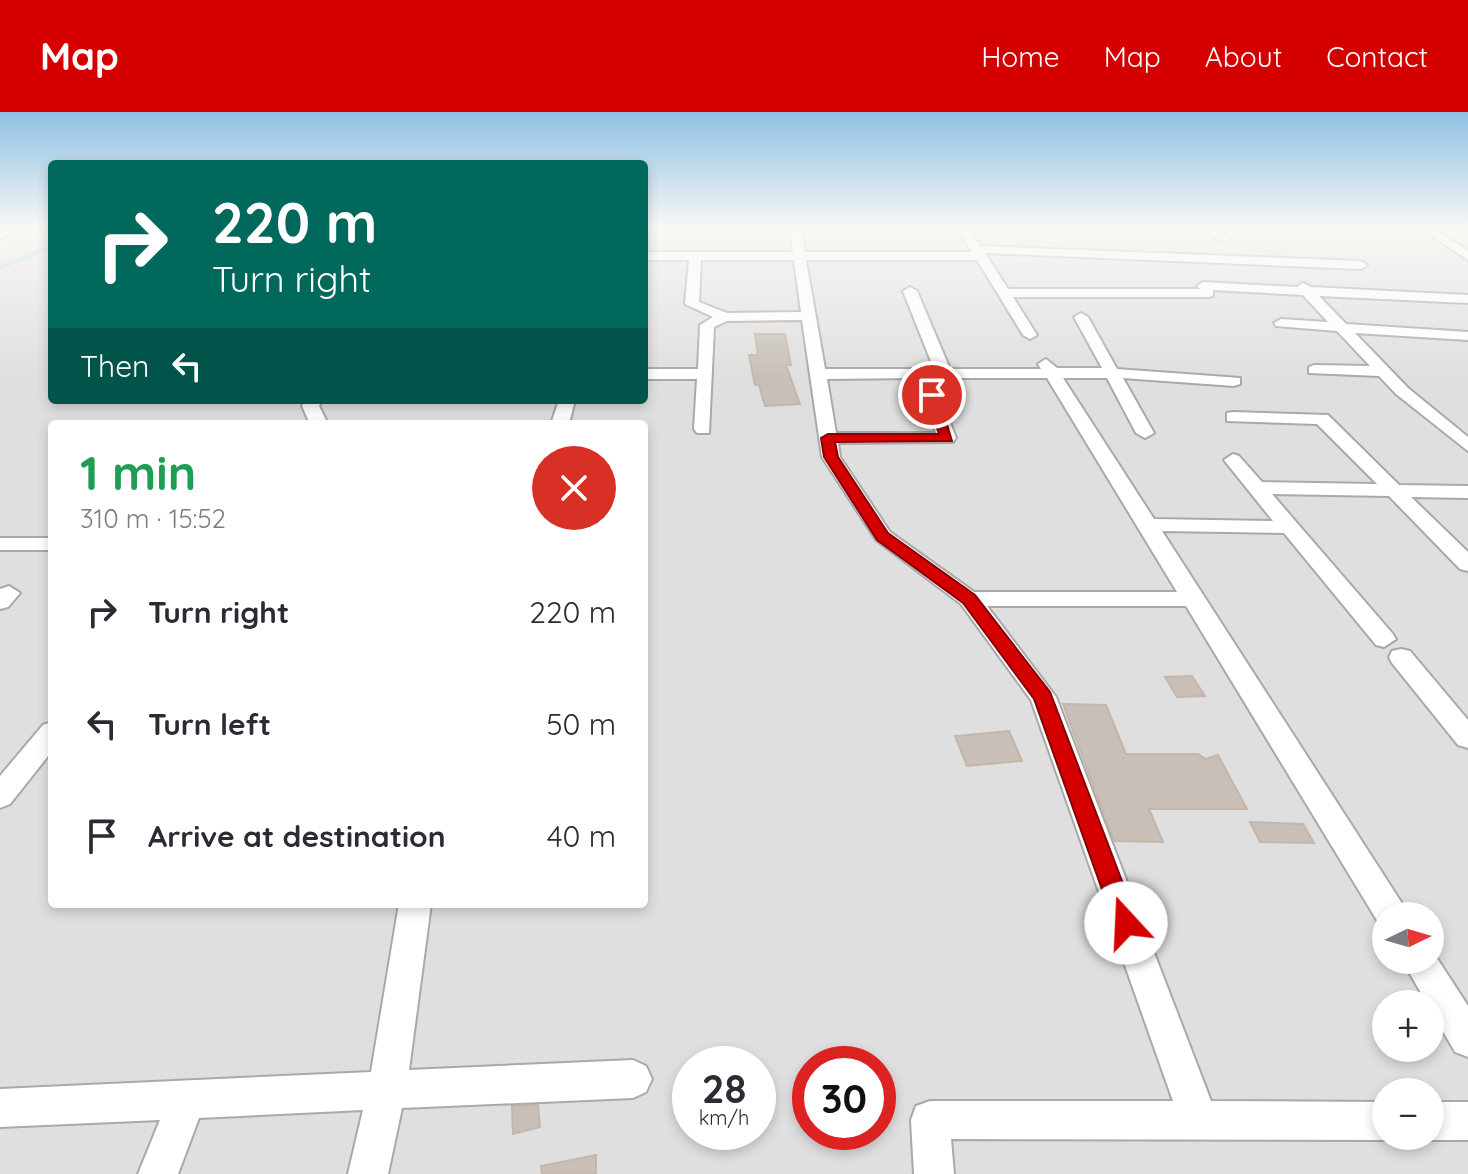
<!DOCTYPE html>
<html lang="en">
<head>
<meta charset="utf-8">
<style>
	body { margin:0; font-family:Quicksand,sans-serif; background:#f2f2f3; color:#2b2b33; height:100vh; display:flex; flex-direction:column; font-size:30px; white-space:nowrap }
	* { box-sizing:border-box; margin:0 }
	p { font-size:26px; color:#7c7c81 }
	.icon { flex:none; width:44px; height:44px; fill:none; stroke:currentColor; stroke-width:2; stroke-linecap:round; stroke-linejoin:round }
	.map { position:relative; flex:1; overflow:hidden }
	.drawer { position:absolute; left:48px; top:308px; width:600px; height:488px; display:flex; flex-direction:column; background:#fff; border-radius:8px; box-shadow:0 4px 12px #0003 }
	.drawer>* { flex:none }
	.guide { position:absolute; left:48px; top:48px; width:600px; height:244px; border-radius:8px; box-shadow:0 4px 12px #0003; background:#00695c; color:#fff; overflow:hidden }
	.needle { width:52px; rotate:85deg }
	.buttons { position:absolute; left:1372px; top:790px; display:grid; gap:16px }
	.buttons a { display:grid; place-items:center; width:72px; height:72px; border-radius:50%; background:#fff; box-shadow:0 4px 12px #0003; font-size:40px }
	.speed { position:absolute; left:672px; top:934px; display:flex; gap:16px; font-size:40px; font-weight:700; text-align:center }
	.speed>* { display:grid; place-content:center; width:104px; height:104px; border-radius:50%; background:#fff; box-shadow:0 4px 12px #0003; line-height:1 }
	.speed small { font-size:20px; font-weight:400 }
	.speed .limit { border:12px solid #d22; background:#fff; color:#111 }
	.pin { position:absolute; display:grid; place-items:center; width:68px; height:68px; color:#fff; margin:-34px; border:4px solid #fff; border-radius:50%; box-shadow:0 2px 8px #0007 }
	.me { position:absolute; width:88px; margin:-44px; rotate:340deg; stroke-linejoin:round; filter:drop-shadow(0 0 6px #0008) }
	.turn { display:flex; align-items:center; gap:28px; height:168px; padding:0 32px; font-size:36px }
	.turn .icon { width:104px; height:104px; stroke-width:2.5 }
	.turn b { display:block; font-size:56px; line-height:68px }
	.then { display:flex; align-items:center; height:76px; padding:0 32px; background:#0003; gap:16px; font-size:30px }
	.round { display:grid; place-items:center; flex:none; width:84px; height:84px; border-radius:42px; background:#f2f2f3 }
	.overview { display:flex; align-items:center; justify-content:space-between; height:136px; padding:0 32px }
	h1 { font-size:48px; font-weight:700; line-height:60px; color:#1e9e55 }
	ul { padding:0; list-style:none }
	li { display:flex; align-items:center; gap:24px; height:112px; padding:0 32px }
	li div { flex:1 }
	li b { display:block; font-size:30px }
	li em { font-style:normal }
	header { display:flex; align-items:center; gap:48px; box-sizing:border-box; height:112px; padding:0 40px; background:#d40000; color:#fff }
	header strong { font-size:38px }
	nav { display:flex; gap:44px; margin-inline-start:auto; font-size:28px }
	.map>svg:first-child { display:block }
</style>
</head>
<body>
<header>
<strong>Map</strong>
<nav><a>Home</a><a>Map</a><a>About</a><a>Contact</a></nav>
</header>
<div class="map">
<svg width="1468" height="1062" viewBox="0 0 1468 1062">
	<rect width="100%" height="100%" fill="#f2efe9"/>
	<path fill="#e0dfdf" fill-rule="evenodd" d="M 0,116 L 52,116 L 52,288 L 644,288 L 644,116 L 1468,116 L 1468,1062 L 0,1062 ZM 52,312 L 644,312 L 644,792 L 52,792 ZM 1386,804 L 1430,804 L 1430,848 L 1386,848 ZM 1386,892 L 1430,892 L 1430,936 L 1386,936 ZM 690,952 L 758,952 L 758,1020 L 690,1020 ZM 810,952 L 878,952 L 878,1020 L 810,1020 ZM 1386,980 L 1430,980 L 1430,1024 L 1386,1024 Z"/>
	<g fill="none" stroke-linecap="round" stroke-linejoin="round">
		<path stroke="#aad3df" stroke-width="4" d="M 0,156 L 52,134"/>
	</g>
	<path fill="#c7bfb8" stroke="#c4b6ab" stroke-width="2" d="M 755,222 L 785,222 L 791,253 L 786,253 L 800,292 L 765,294 L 759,273 L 755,273 L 749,243 L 758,243 Z
		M 1192,564 L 1205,584 L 1177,585 L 1165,565 Z
		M 1063,592 L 1106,593 L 1126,642 L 1198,642 L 1206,647 L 1218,643 L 1247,697 L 1149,697 L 1163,730 L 1114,729 Z
		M 1009,619 L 1022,649 L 967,654 L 955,624 Z
		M 1250,710 L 1303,712 L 1314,731 L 1260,730 Z
		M 538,993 L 540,1015 L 513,1022 L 512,994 Z
		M 596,1043 L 596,1062 L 542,1062 L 541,1054 Z"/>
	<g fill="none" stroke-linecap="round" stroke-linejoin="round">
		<defs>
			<path id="street" d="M 4,116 L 17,116 L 0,127 L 0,119 Z
				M 790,116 L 801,116 L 805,140 L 972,140 L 957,116 L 968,116 L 980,134 L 1361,149 L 1367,153 L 1361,157 L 985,141 L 1008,177 L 1200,177 L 1197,174 L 1203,170 L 1297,175 L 1303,171 L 1311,175 L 1468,183 L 1468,191 L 1319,184 L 1346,212 L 1468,220 L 1468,228 L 1355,221 L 1408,276 L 1468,325 L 1468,339 L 1396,282 L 1379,264 L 1309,261 L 1309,255 L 1314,253 L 1370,254 L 1337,219 L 1276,214 L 1274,211 L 1281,207 L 1328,210 L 1303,183 L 1213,178 L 1213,184 L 1208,185 L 1013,185 L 1037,223 L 1030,227 L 1023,223 L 977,148 L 806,148 L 825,257 L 934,257 L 903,179 L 910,175 L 917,179 L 950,257 L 1041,257 L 1038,252 L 1046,247 L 1057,256 L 1102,256 L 1074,205 L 1081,201 L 1088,205 L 1117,257 L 1240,266 L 1240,272 L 1234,274 L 1123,266 L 1154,321 L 1145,326 L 1136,321 L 1107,266 L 1063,266 L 1154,407 L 1273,409 L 1224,348 L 1233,342 L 1239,344 L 1262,370 L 1377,372 L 1317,312 L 1227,309 L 1227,301 L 1233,300 L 1328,303 L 1399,373 L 1468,374 L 1468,386 L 1411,385 L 1468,440 L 1468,459 L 1460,457 L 1389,384 L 1272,382 L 1392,521 L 1396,527 L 1384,535 L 1376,533 L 1284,421 L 1162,419 L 1403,793 L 1408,804 L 1386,804 L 1386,817 L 1381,815 L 1186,494 L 987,494 L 1056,585 L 1211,989 L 1386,990 L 1386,1024 L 1397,1024 L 1386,1028 L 951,1027 L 954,1062 L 914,1062 L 911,1008 L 916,994 L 930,989 L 1173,989 L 1031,588 L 961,492 L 876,428 L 822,345 L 802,208 L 727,209 L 714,215 L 709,321 L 697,321 L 694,317 L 697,267 L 644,267 L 644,257 L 698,257 L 700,213 L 713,205 L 685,192 L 689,148 L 644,148 L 644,140 L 793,140 ZM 701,148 L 794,148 L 801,200 L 727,201 L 699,190 ZM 918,266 L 936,321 L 836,321 L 827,267 ZM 933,266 L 1047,266 L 1177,480 L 974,480 L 890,420 L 840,345 L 838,331 L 953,330 L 956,326 Z
				M 1204,116 L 1217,116 L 1230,127 L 1220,129 Z
				M 1420,116 L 1433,116 L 1468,139 L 1468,148 Z
				M 306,288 L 323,288 L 319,294 L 328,312 L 310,312 L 302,294 Z
				M 559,288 L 575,288 L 569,312 L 551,312 Z
				M 0,426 L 52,426 L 52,438 L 0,438 Z
				M 9,474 L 20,481 L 8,495 L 0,497 L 0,477 Z
				M 1401,537 L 1410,539 L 1468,608 L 1468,636 L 1458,633 L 1392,551 L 1389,545 L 1392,539 Z
				M 52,610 L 52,639 L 10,692 L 0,696 L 0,664 L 43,613 Z
				M 399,792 L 431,792 L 409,958 L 633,948 L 646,954 L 652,967 L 646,980 L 633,986 L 402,996 L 388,1062 L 348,1062 L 363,998 L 199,1006 L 178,1062 L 138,1062 L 160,1008 L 0,1015 L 0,977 L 371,960 Z
				M 1431,837 L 1468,894 L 1468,945 L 1455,940 L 1402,848 L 1430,848 Z
				M 1430,990 L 1468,990 L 1468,1028 L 1430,1028 L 1419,1024 L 1430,1024 Z"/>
		</defs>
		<use href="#street" stroke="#a9a9a9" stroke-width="4"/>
		<use href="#street" fill="#fff" fill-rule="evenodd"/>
	</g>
	<linearGradient id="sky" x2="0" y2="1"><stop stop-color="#8fc0e4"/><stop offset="0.44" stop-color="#f9f8f5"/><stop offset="1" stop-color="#f9f8f5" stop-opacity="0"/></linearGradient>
	<rect width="1468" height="264" fill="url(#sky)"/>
	<path fill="#d40000" stroke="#8a0000" stroke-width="2" d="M 932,280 L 938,283 L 952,329 L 835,330 L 838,345 L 888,421 L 975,483 L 1050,580 L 1138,811 L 1135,819 L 1126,822 L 1117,819 L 1114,811 L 1034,587 L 963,491 L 877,428 L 824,345 L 821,326 L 828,322 L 939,322 L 926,283 Z"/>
</svg>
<div class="buttons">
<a><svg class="needle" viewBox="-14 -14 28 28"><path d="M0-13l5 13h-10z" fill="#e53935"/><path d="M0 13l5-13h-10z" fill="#7c7c81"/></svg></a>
<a>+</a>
<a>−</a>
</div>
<div class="speed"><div>28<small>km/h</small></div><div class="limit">30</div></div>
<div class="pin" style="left:932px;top:283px;background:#d93025"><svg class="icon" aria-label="arrive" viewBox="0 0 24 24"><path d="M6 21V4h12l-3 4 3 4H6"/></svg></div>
<svg class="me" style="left:1126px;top:811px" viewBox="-20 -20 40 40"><circle r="19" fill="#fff"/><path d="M0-13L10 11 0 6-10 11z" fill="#d40000"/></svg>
<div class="guide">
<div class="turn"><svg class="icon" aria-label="right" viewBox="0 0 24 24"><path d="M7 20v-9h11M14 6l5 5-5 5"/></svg><div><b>220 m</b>Turn right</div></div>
<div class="then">Then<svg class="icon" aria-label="left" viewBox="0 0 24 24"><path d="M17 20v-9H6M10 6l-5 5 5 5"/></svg></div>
</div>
<section class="drawer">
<div class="overview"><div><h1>1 min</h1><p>310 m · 15:52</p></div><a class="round" style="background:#d93025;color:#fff"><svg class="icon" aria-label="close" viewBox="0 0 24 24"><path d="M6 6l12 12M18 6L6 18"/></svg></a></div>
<ul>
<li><svg class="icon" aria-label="right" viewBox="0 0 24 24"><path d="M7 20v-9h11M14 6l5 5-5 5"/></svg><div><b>Turn right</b></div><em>220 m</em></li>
<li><svg class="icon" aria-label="left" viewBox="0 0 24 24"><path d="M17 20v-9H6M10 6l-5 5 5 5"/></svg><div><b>Turn left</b></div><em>50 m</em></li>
<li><svg class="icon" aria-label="arrive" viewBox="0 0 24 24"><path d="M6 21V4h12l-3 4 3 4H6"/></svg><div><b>Arrive at destination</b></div><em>40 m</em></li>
</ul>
</section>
</div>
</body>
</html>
